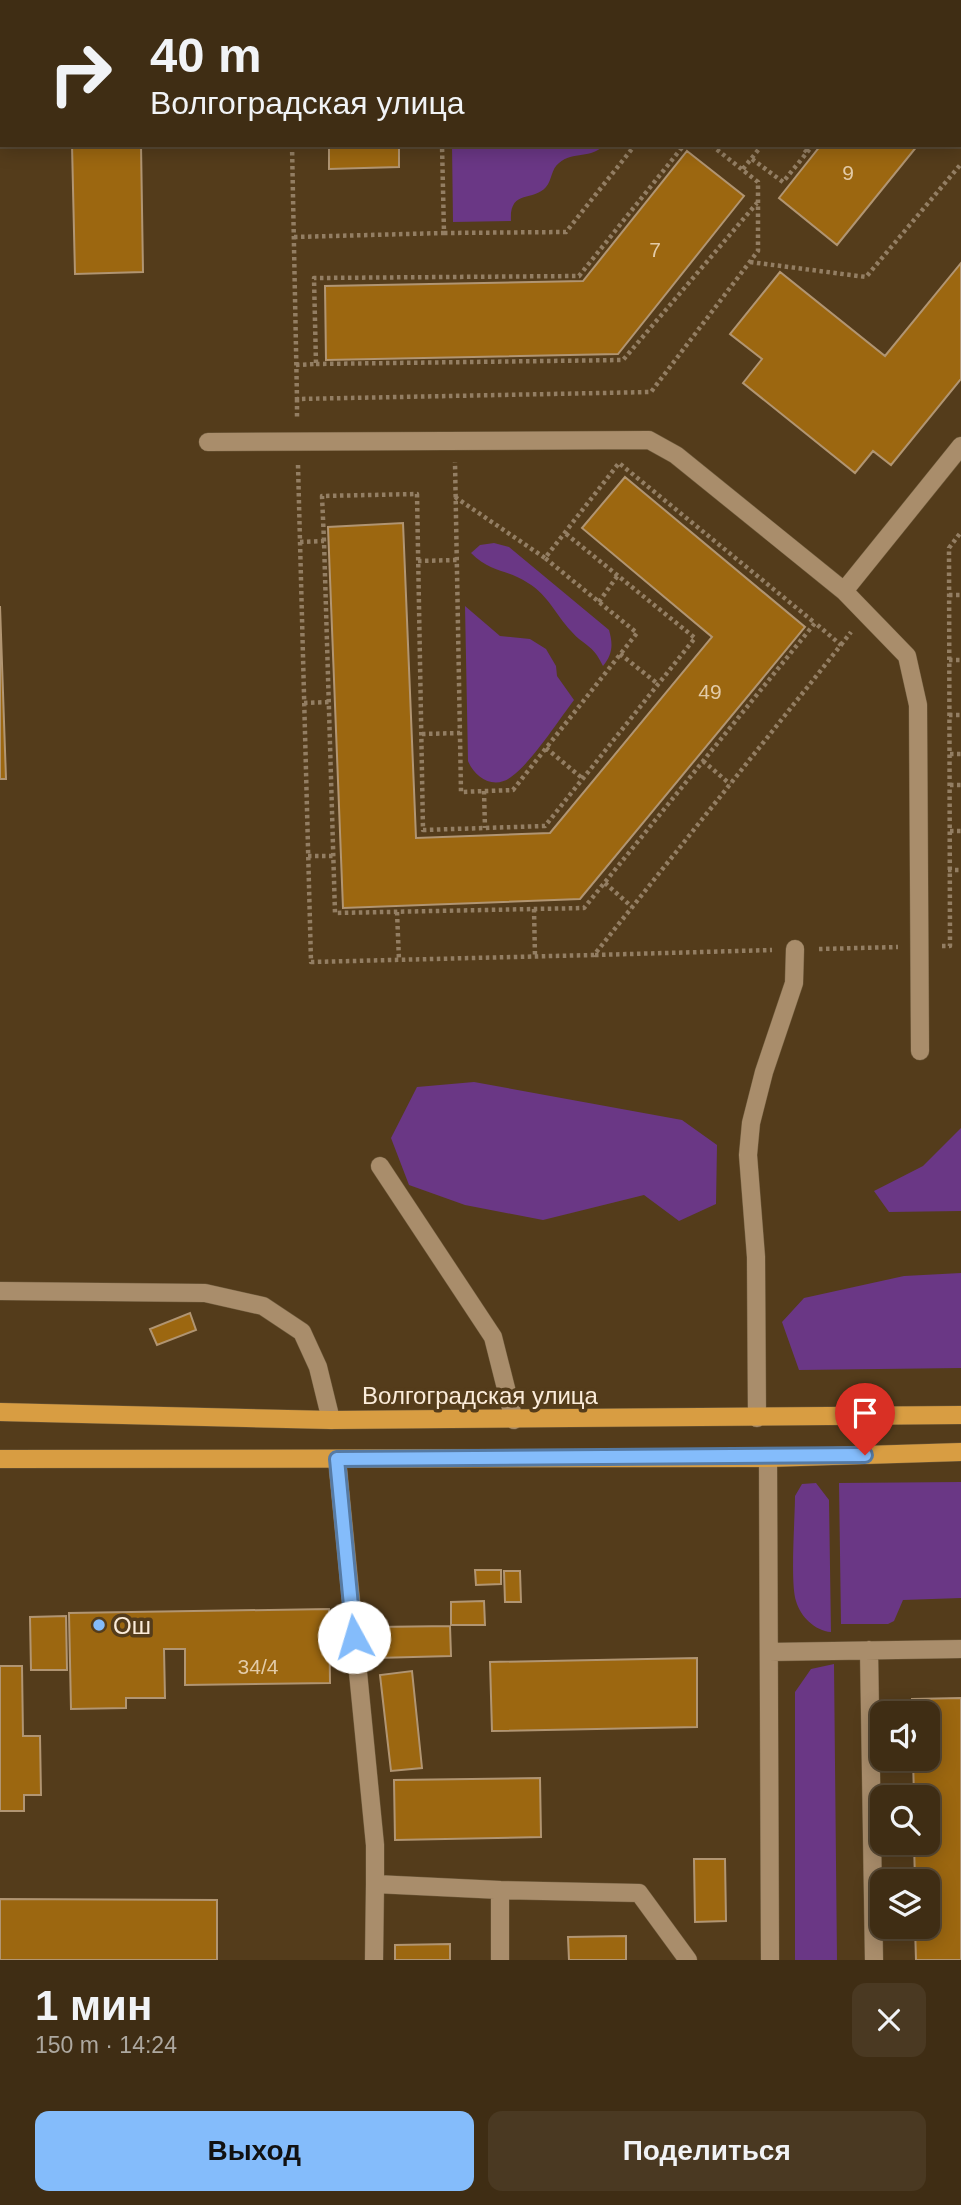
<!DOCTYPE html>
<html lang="ru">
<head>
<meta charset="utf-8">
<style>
	body { margin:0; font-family:Helvetica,sans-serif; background:#4a3922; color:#f1f3f6; height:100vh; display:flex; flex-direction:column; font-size:26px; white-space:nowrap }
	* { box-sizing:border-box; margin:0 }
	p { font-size:23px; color:#ada8a0 }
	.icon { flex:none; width:38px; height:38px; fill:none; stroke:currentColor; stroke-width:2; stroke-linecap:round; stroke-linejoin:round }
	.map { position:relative; height:1960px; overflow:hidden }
	.sheet { display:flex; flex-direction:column; background:#3f2d14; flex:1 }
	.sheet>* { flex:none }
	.guide { position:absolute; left:0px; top:0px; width:962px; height:147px; box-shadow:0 4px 18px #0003,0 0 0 2px #584934; background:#3f2d14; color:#f1f3f6; overflow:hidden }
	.controls { position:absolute; left:870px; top:1701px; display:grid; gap:14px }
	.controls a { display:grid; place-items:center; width:70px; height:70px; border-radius:14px; background:#3f2d14; box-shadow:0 4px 18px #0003,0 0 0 2px #584934; font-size:35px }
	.pin { position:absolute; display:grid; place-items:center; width:60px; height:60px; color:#fff; margin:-72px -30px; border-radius:50% 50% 50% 0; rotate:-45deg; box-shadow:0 0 7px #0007 }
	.pin .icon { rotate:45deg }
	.me { position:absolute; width:77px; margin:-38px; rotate:354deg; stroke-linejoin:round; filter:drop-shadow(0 0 5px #0008) }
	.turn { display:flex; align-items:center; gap:24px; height:147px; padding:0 35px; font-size:32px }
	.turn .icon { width:91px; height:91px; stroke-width:2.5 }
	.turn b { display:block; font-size:49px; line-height:60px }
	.round { display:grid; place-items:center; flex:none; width:74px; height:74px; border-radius:14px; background:#4a3922 }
	.head { display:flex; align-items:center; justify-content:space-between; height:119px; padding:0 35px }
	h1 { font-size:42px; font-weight:700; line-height:52px }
	.cta { display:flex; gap:14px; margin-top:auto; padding:14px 35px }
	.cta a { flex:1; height:80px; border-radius:14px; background:#84bcfb; color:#111; font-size:28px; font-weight:700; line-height:80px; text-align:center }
	.cta a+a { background:#4a3922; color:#f1f3f6 }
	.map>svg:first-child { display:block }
</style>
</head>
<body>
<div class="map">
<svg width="961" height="1960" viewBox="0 0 961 1960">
	<rect width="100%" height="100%" fill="#543c1b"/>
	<path fill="#6a3785" d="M 452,145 L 604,145 C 592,159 573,151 559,163 C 551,169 552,180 546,187 C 533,202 509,189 511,221 L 453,222 Z
		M 494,543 L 509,547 L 609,630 C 613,644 613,654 603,666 C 592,643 585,647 571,631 C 556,615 548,595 528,583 C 507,569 491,573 471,553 L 480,545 Z
		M 465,606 L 500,636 L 530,639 L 546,649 L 556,666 L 557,676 L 574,700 C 558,721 532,762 511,777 C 494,790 475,778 468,761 Z
		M 474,1082 L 682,1120 L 717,1145 L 716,1204 L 679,1221 L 644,1195 L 543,1220 L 465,1205 L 409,1185 L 391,1138 L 417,1087 Z
		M 961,1128 L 961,1211 L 889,1212 L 874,1191 L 923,1166 Z
		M 961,1273 L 961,1368 L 799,1370 L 782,1322 L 804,1298 L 904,1276 Z
		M 961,1482 L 961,1598 L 903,1600 L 894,1621 L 888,1624 L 841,1624 L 839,1483 Z
		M 816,1483 L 829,1500 L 831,1632 C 815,1631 800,1616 796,1601 C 790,1583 795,1519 795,1496 L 802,1484 Z
		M 834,1664 L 837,1960 L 795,1960 L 795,1692 L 811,1669 Z"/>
	<path fill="#9c6710" stroke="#b19572" stroke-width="2" d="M 69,0 L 138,0 L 138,2 L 69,2 Z
		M 326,0 L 396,0 L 396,2 L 326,2 Z
		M 777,0 L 877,0 L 879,2 L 780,2 Z
		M 72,145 L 141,145 L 143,272 L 75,274 Z
		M 329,145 L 399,145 L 399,167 L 329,169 Z
		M 821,145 L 918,145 L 837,245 L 779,198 Z
		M 687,151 L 744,196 L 618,354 L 326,360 L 325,286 L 583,281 Z
		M 961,263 L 961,379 L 891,465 L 873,451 L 855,473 L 743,383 L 762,359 L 730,334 L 780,272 L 885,356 Z
		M 625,477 L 805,627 L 580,899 L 343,908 L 328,527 L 403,523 L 416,838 L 550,833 L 712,637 L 582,528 Z
		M 0,606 L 6,779 L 0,779 Z
		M 190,1313 L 196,1330 L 157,1345 L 150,1329 Z
		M 475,1570 L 501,1570 L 501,1584 L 476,1585 Z
		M 504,1571 L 520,1571 L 521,1602 L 505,1602 Z
		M 484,1601 L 485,1625 L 451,1625 L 451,1602 Z
		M 329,1609 L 330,1683 L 185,1685 L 185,1649 L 164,1649 L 165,1698 L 126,1698 L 126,1708 L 71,1709 L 69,1613 Z
		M 66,1616 L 67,1670 L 31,1670 L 30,1617 Z
		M 450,1626 L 451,1656 L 376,1658 L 375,1627 Z
		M 697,1658 L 697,1727 L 492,1731 L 490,1662 Z
		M 0,1666 L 22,1666 L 23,1736 L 40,1736 L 41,1795 L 24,1795 L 24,1811 L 0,1811 Z
		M 412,1671 L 422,1768 L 391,1771 L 380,1675 Z
		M 961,1698 L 961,1960 L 916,1960 L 915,1927 L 928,1927 L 928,1881 L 915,1881 L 914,1843 L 928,1843 L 928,1797 L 914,1797 L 913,1759 L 928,1759 L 928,1713 L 912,1713 L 912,1699 Z
		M 540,1778 L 541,1837 L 395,1840 L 394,1780 Z
		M 694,1859 L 725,1859 L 726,1921 L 695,1922 Z
		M 0,1899 L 217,1900 L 217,1960 L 0,1960 Z
		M 626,1936 L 626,1960 L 569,1960 L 568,1937 Z
		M 450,1944 L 450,1960 L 395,1960 L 395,1945 Z"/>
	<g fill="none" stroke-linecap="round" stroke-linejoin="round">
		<defs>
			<path id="minor" d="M 208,442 L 649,440 L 676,455 L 844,591 L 907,656 L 918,705 L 920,1051
				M 844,591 L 961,446
				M 380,1166 L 493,1337 L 514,1420
				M 0,1291 L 205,1293 L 263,1306 L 302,1332 L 318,1367 L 331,1420
				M 757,1418 L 756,1257 L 748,1155 L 751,1123 L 764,1072 L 794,983 L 795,949
				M 768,1458 L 770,1960
				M 337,1459 L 375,1845 L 375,1884 L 500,1890 L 500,1960
				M 869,1650 L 874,1960
				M 769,1652 L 961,1649
				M 500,1890 L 639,1893 L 688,1960
				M 374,1960 L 375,1884"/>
			<path id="major" d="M 0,1412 L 331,1420 L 961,1415
				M 0,1459 L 768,1458 L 961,1452"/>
		</defs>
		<use href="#minor" stroke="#6f5b3d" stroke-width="19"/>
		<use href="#major" stroke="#6f5b3d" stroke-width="19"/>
		<path stroke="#937e63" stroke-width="4.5" stroke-dasharray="3.5 3.5" stroke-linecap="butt" d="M 290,0 L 290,2
			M 311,0 L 311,2
			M 403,0 L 404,2
			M 466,0 L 466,2
			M 588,0 L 588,2
			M 680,0 L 682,2
			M 749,0 L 751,2
			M 892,0 L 895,2
			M 292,145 L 297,399 L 651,392 L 758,251 L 758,182 L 711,145
			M 799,145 L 807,152
			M 752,159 L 783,182 L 813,145
			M 743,169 L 762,145
			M 444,233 L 566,232 L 635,145
			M 294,237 L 444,233 L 442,145
			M 750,262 L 866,277 L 961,164
			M 316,364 L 623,360 L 757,203
			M 296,365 L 316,364 L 314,278 L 579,276 L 684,145
			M 297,399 L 297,418
			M 298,465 L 311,962 L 594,955 L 841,645 L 815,623
			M 455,497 L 545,558
			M 324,541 L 322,496 L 417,494 L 423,830 L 545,826 L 695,638 L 565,533
			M 300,542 L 324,541 L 335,913 L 584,908 L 815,623 L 619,463 L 545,558 L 637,633 L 513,790 L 461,792 L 455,462
			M 418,561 L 457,560
			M 949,595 L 961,595
			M 599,602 L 618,575
			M 841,645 L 851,632
			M 620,654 L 658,684
			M 949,660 L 961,660
			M 304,703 L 329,702
			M 949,715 L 961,715
			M 422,734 L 460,733
			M 546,748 L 582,778
			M 950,754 L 961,754
			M 703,761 L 730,784
			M 950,785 L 961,785
			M 484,791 L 485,828
			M 950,831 L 961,831
			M 308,856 L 333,856
			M 948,870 L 961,870
			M 605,883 L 632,907
			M 534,909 L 535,956
			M 397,912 L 399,960
			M 942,946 L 950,946 L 949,548 L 961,532
			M 819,949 L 898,947
			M 595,955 L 772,950"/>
		<use href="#minor" stroke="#a98d6b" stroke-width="18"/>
		<use href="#major" stroke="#d89d42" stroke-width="18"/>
	</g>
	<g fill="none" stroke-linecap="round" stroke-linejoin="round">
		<defs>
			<path id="route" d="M 354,1637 L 337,1459 L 865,1455"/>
		</defs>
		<use href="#route" stroke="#567aa3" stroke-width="18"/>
		<use href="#route" stroke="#84bcfb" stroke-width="12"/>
	</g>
	<circle fill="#84bcfb" stroke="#543c1b" stroke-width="2.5" cx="99" cy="1625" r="7"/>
	<g text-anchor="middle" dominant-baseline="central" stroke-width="7" stroke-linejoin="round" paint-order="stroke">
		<g font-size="21" fill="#e3cba8">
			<text x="848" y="172">9</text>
			<text x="655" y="249">7</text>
			<text x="710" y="691">49</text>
			<text x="258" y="1666">34/4</text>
		</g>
		<g font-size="24" fill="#fbecda" stroke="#543c1b">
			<text x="480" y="1395">Волгоградская улица</text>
		</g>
		<g font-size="24" fill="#fbecda" stroke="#543c1b" text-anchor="start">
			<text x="113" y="1625">Ош</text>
		</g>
	</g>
</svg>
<div class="controls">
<a><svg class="icon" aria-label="sound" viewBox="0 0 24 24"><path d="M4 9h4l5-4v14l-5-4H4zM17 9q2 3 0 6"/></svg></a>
<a><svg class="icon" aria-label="search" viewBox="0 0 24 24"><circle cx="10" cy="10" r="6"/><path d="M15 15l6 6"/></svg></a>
<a><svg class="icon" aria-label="layers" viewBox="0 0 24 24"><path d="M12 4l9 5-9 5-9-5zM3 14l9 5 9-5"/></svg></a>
</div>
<div class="pin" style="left:865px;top:1455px;background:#d93025"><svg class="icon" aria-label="arrive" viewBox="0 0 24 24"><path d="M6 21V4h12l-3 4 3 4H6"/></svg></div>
<svg class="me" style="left:354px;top:1637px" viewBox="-20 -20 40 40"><circle r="19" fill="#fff"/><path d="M0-13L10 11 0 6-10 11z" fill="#84bcfb"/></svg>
<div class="guide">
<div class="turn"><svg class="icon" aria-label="right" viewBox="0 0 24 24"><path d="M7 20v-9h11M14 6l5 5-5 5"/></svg><div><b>40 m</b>Волгоградская улица</div></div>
</div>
</div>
<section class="sheet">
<div class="head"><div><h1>1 мин</h1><p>150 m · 14:24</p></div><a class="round"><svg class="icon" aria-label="close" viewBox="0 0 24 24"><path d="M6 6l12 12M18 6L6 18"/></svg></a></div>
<div class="cta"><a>Выход</a><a>Поделиться</a></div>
</section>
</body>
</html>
